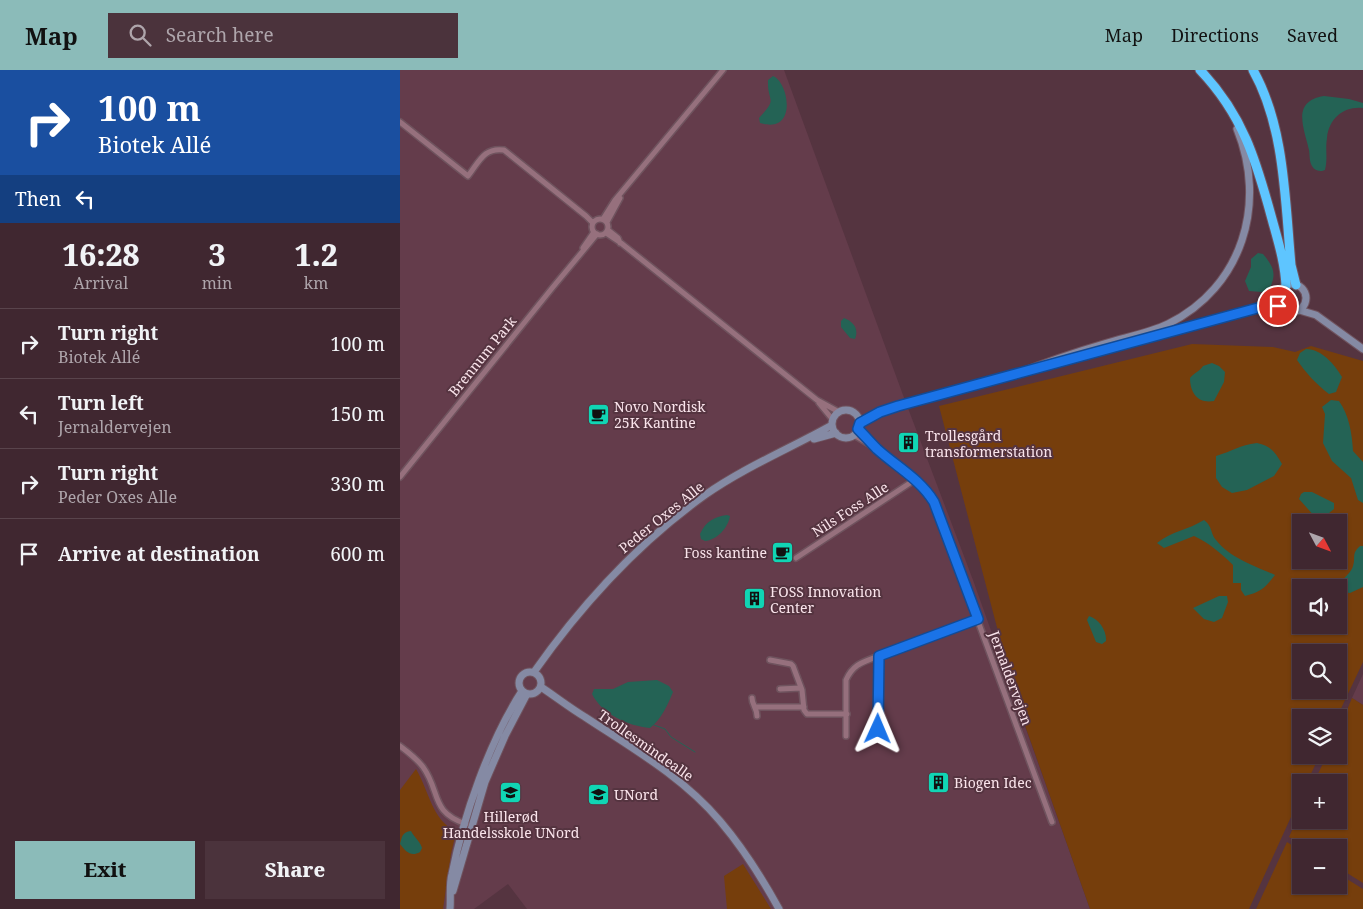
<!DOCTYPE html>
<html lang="en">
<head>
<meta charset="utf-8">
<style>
	body { margin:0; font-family:"Noto Serif",serif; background:#4b333c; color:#f1f3f6; height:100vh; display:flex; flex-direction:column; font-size:19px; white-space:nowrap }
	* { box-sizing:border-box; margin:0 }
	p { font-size:16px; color:#aea5ab }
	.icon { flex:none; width:28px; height:28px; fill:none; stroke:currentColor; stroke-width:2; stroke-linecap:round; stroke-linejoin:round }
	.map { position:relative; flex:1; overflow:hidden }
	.drawer { display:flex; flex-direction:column; background:#402730; width:400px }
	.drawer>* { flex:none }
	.hud { background:#1a4fa0; color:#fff; overflow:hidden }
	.needle { width:32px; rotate:131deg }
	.tools { position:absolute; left:892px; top:444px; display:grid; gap:10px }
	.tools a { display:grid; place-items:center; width:55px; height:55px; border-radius:0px; background:#402730; box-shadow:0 1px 4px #0004,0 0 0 1px #59444c; font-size:25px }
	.pin { position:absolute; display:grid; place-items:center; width:42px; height:42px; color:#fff; margin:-21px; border:2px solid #fff; border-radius:50%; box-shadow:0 1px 5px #0007 }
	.me { position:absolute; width:55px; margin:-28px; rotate:1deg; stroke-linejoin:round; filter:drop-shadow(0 0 4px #0008) }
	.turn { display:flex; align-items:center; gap:18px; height:105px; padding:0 15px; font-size:22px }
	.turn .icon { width:65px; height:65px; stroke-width:2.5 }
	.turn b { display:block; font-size:35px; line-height:42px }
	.then { display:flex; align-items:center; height:48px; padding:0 15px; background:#0003; gap:10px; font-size:19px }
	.eta { display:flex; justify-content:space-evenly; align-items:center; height:85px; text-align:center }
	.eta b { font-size:30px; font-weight:800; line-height:35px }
	.action { display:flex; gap:10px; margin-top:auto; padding:10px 15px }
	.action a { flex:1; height:58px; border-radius:0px; background:#8bbbb9; color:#111; font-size:20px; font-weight:800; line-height:58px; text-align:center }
	.action a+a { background:#4b333c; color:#f1f3f6 }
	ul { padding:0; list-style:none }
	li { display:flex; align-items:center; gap:15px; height:70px; padding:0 15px; border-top:1px solid #59444c }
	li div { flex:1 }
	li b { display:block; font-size:19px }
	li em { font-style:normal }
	header { display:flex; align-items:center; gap:30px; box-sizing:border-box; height:70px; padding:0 25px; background:#8bbbb9; color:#111 }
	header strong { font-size:24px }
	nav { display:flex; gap:28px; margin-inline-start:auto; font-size:18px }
	.search { width:350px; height:45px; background:#4b333c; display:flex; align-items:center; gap:12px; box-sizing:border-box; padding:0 18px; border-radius:0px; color:#aea5ab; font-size:19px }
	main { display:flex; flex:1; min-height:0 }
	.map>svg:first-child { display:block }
</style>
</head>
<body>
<header>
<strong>Map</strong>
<div class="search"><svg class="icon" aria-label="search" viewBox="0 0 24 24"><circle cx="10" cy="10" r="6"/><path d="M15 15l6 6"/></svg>Search here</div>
<nav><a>Map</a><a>Directions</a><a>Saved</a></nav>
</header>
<main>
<section class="drawer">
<div class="hud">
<div class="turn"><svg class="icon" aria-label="right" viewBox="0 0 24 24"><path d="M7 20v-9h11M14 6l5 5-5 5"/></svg><div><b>100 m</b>Biotek Allé</div></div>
<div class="then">Then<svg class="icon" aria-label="left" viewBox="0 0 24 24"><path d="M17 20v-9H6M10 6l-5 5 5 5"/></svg></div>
</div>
<div class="eta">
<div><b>16:28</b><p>Arrival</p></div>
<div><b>3</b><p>min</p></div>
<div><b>1.2</b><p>km</p></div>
</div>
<ul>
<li><svg class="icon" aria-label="right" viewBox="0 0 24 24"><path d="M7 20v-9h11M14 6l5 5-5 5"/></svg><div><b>Turn right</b><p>Biotek Allé</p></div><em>100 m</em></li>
<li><svg class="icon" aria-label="left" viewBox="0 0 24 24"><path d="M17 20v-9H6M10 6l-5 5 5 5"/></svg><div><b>Turn left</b><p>Jernaldervejen</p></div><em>150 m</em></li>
<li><svg class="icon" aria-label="right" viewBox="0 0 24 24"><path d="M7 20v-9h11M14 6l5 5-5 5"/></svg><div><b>Turn right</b><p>Peder Oxes Alle</p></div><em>330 m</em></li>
<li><svg class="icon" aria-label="arrive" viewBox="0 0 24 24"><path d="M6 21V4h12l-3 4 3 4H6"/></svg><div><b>Arrive at destination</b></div><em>600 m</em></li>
</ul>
<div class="action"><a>Exit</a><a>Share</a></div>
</section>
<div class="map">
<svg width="963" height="839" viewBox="0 0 963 839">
	<rect width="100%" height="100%" fill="#553440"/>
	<path fill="#643c4b" d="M 0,0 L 384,0 L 503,325 L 573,510 L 690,839 L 127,839 L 108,814 L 74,839 L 0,839 Z
		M 963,604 L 963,635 L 952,628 Z"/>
	<path fill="#763e0c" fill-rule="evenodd" d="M 792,274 L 873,277 L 895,282 L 911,276 L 963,291 L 963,592 L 937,647 L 901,648 L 901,685 L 920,685 L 907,712 L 901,712 L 901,725 L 849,839 L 690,839 L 616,630 L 539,336 ZM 901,452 L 939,452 L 939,490 L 901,490 ZM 901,518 L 939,518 L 939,555 L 901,555 ZM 901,582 L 939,582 L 939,620 L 901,620 Z
		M 952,628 L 963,635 L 963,813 L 939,798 L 939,778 L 906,777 L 889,767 L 901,740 L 901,750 L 939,750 L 939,712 L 914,712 L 927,685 L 939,685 L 939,659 Z
		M 16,699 C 30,723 31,748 56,762 L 51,784 L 43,839 L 0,839 L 0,720 Z
		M 887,772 L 901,781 L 901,815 L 939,815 L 939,804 L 963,819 L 963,839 L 856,839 Z
		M 343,794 L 371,839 L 327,839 L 324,806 Z"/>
	<path fill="#246355" d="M 373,6 C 389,12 398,65 360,53 L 359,48 C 379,27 367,33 368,10 Z
		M 924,26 L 949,29 L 963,33 L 963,38 C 944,36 929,48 927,68 C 925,79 928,88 925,100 L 922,101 C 918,101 914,100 912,96 C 909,91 910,85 909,80 C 904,58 891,31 924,26 Z
		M 858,183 L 863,184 C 873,196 877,203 870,218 L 862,222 L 849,221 L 845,211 L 851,197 L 851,189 Z
		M 444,248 C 454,252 459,259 455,269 L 450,268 L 441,257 L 441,251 Z
		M 906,279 C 922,279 935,295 942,307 L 936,322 L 929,324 C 916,314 906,303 897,290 L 900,283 Z
		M 812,293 L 819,296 L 825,302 L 824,312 L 814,331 C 798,334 790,323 790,308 C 794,303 800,301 803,296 Z
		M 931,330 L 939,331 C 949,345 952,363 953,381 L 963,392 L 963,433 L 958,430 L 951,408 L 932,391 L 923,373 L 925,344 L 922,337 Z
		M 857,373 C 871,376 875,382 882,394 L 874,406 L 847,420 L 832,423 L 822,417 L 816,408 L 816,386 C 833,381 839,375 857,373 Z
		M 904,422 L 912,422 L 934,433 L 934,439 L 923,448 L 916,448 L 899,429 L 901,424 Z
		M 327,445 L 330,446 C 328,458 317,470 305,471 L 301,469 L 300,464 C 306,451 314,447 327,445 Z
		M 804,450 C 813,457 810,463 816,470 C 830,488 855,496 875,505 C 865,518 861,522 845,526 L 841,520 L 841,513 L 833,513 L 833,495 C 821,483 809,473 794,466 L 764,478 L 757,473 C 772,461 788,460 804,450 Z
		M 960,476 L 963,476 L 963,517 L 950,523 L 944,522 L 941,518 L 939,512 C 944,509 952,501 953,496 C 956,487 951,484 960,476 Z
		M 819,526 L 827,526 L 828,532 L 822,548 L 814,552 L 804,549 L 793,538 Z
		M 689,546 C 699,549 707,561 706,571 L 702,574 L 696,572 L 687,550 Z
		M 257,610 L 269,616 L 273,622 C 267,636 262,648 250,658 C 228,656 202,644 192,624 L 194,619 L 213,619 L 228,612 Z
		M 11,761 C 14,767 20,771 22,778 L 20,782 C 11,787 6,782 0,774 C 2,767 2,762 11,761 Z"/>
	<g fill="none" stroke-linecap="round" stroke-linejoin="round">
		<path stroke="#246355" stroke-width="1" d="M 254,655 L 265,659 L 271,667 L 295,682"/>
		<defs>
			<path id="street" d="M 0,52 L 68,106 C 79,92 84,77 104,80 L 186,146 L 193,153
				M192 157a8 8 0 1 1 16 0a8 8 0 1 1-16 0Z
				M 203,149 L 215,130 L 323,0
				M 207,152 L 220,128
				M 208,160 L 218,168 L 220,173
				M 206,163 L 221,173 L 417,330 L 439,342
				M 183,178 L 194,162
				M 419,333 L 433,350
				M 459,359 L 474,375
				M 454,365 C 482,381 518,404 534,432 L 652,752
				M 0,407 L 153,217 L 197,164
				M 396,488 L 516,409
				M 370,590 L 391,594 L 393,596 L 402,620 L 404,640 L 407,644 L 447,644
				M 380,619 L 401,618
				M 352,628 C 352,635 357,638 357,646
				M 356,637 L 404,637
				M 478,659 L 479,586 L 577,549
				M 446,666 L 446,610 C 453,594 463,592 479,586
				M 0,676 C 8,682 17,689 23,697 C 41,722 30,742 66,754"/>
			<path id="secondary" d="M878 228a14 14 0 1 1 28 0a14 14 0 1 1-28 0Z
				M 899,240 L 916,245 L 963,279
				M 666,290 L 865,237 L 881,236
				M 617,304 C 646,292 676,282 707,273 C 727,267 749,263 768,254 C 843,217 867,133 837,59
				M432 354a14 14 0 1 1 28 0a14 14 0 1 1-28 0Z
				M 460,353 L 480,342 L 498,336 L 619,303
				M 414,369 L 436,363
				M119 613a11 11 0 1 1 22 0a11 11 0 1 1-22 0Z
				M 134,602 C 182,534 238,473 305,425 C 345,397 391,378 432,355
				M 141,617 C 156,627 170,638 185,647 C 232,678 283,707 320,751 C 343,778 362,808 379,839
				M 53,821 L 85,712 L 105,666 L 127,624
				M 50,839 C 51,828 49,815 52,804 C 63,747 90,670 122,621"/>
			<path id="highway" d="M 800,0 C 843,45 856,90 872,149 C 878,171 885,193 886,216
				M 853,0 C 885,57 885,131 891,195 L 896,215"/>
		</defs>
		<use href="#street" stroke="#6f535e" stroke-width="8"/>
		<use href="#secondary" stroke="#6f535e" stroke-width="9"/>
		<use href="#highway" stroke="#6f535e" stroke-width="11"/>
		<use href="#street" stroke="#96707d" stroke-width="5"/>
		<use href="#secondary" stroke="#858aa4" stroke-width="7"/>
		<use href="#highway" stroke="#5ec5ff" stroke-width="9"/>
	</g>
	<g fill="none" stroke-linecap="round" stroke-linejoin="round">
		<defs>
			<path id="route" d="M 478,659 L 479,586 L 578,549 L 534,432 C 520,409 497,397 477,379 C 471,373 465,366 458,359 L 460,353 L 480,342 L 498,336 L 865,236 L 878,236"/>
		</defs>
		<use href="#route" stroke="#114b97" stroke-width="12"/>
		<use href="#route" stroke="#1a73e8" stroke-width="9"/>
	</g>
	<defs>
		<symbol id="cafe-square" viewBox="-11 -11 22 22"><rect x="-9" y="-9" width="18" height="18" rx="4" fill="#10d5b4" stroke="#553440"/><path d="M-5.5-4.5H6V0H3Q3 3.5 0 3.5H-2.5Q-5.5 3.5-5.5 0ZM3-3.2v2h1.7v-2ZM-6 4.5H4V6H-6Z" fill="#111"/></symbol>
		<symbol id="building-square" viewBox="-11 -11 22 22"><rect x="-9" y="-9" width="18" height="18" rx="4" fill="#10d5b4" stroke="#553440"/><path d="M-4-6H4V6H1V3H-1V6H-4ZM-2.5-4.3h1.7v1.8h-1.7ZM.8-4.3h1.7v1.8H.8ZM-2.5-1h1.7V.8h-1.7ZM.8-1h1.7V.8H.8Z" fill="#111"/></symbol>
		<symbol id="university-square" viewBox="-11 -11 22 22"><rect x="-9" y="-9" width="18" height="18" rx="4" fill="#10d5b4" stroke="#553440"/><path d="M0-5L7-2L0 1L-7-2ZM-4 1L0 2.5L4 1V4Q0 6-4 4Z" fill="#111"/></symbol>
	</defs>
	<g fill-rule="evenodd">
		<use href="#cafe-square" x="186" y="332" width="25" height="25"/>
		<use href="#building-square" x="496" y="360" width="25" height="25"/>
		<use href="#cafe-square" x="370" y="470" width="25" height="25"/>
		<use href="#building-square" x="342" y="516" width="25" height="25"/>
		<use href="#building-square" x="526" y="700" width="25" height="25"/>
		<use href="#university-square" x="98" y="710" width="25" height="25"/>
		<use href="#university-square" x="186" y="712" width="25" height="25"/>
	</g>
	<g text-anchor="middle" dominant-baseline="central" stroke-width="4" stroke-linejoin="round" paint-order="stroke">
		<g font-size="14" fill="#fae4eb" stroke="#553440">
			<text transform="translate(82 286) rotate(-51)">Brennum Park</text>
			<text transform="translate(450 439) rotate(-33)">Nils Foss Alle</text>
			<text transform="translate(261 447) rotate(-39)">Peder Oxes Alle</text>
			<text transform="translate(611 608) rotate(70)">Jernaldervejen</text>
			<text transform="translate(246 675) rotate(35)">Trollesmindealle</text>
		</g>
		<g font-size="14" fill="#fae4eb" stroke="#553440" text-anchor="start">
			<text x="214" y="336">Novo Nordisk<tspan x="214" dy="16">25K Kantine</tspan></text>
			<text x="525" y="365">Trollesgård<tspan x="525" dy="16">transformerstation</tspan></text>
			<text x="367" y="482" text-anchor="end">Foss kantine</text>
			<text x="370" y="521">FOSS Innovation<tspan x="370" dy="16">Center</tspan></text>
			<text x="554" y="712">Biogen Idec</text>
			<text x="214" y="724">UNord</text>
			<text x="111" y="746" text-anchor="middle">Hillerød<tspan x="111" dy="16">Handelsskole UNord</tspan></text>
		</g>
	</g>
</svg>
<div class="tools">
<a><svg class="needle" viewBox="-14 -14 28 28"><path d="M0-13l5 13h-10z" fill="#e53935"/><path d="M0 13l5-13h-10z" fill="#aea5ab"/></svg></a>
<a><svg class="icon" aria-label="sound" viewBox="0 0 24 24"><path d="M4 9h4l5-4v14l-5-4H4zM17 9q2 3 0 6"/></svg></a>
<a><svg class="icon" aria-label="search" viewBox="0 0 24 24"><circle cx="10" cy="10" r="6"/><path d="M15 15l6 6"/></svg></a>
<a><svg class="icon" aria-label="layers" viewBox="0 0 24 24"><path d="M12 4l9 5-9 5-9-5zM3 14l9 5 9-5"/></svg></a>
<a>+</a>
<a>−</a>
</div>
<div class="pin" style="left:878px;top:236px;background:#d93025"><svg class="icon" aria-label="arrive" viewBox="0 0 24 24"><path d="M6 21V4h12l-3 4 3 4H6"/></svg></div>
<svg class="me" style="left:478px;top:659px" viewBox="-20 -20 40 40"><path d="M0-17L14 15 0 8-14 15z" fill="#1a73e8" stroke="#fff" stroke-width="4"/></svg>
</div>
</main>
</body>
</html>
